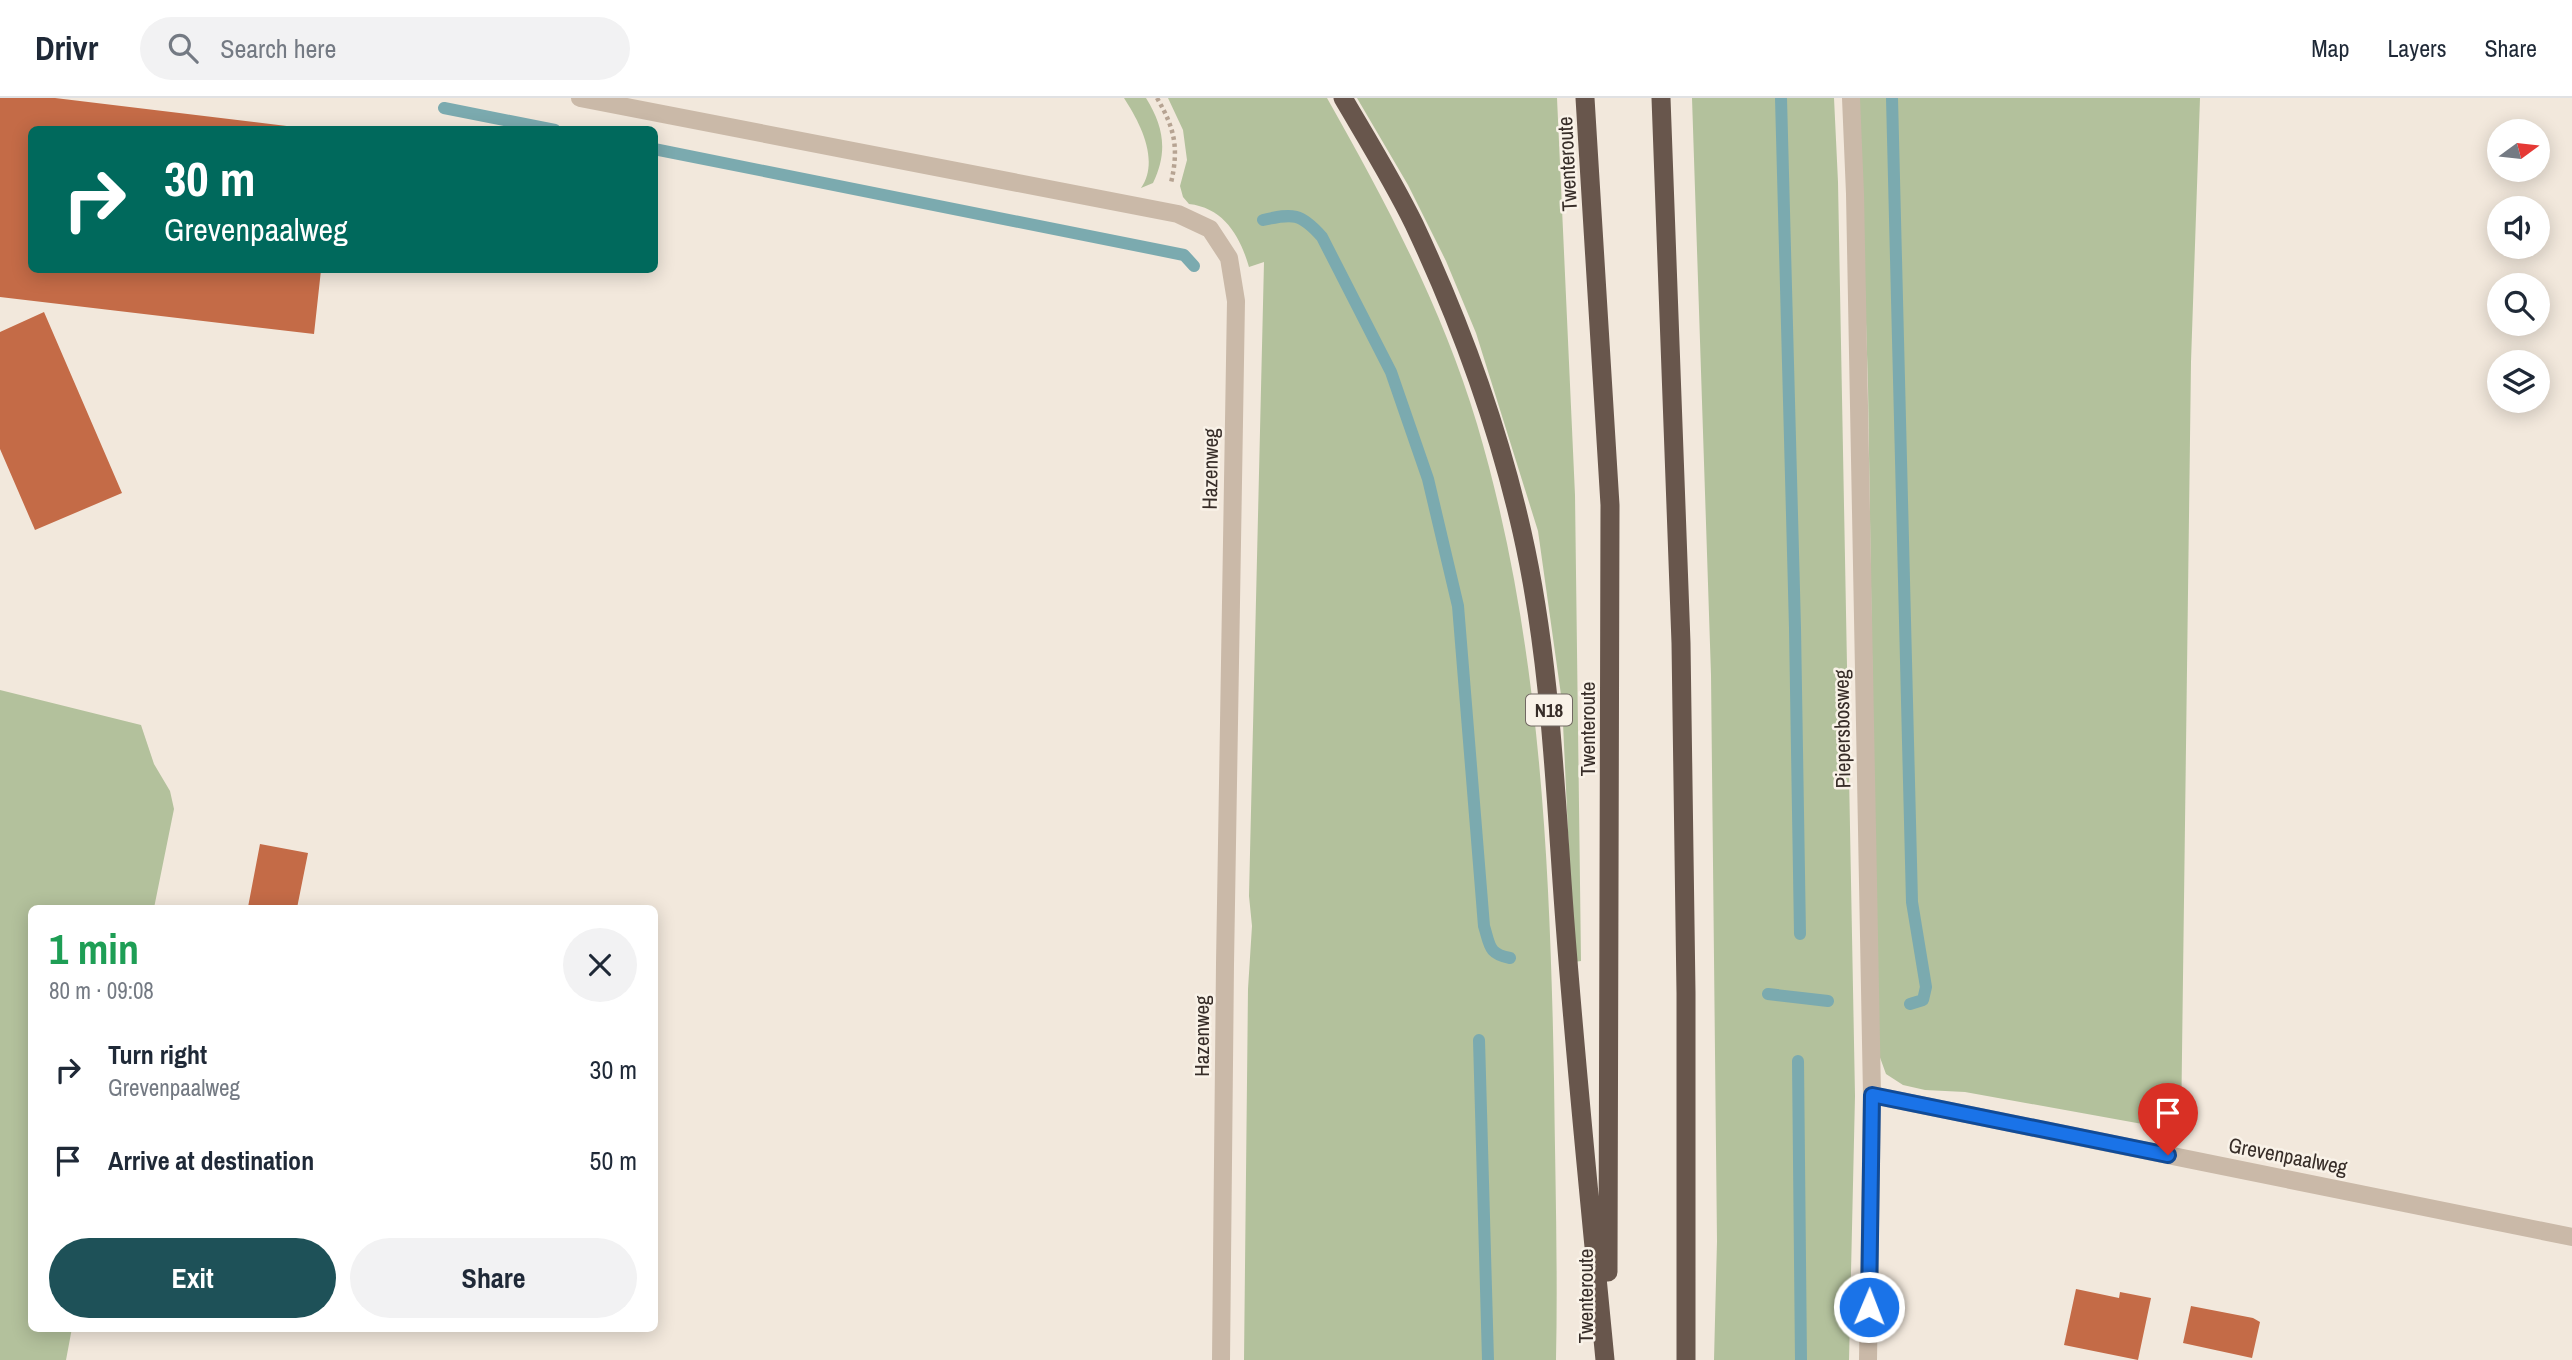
<!DOCTYPE html>
<html lang="en">
<head>
<meta charset="utf-8">
<style>
	body { margin:0; font-family:"Archivo Narrow",sans-serif; background:#f2f2f3; color:#1f2937; height:100vh; display:flex; flex-direction:column; font-size:26px; white-space:nowrap }
	* { box-sizing:border-box; margin:0 }
	p { font-size:23px; color:#747a83 }
	.icon { flex:none; width:38px; height:38px; fill:none; stroke:currentColor; stroke-width:2; stroke-linecap:round; stroke-linejoin:round }
	.map { position:relative; flex:1; overflow:hidden }
	.details { position:absolute; left:28px; top:807px; width:630px; height:427px; display:flex; flex-direction:column; background:#fff; border-radius:10px; box-shadow:0 4px 18px #0003 }
	.details>* { flex:none }
	.top-card { position:absolute; left:28px; top:28px; width:630px; height:147px; border-radius:10px; box-shadow:0 4px 18px #0003; background:#00695c; color:#fff; overflow:hidden }
	.needle { width:46px; rotate:75deg }
	.buttons { position:absolute; left:2487px; top:21px; display:grid; gap:14px }
	.buttons a { display:grid; place-items:center; width:63px; height:63px; border-radius:50%; background:#fff; box-shadow:0 4px 18px #0003; font-size:35px }
	.pin { position:absolute; display:grid; place-items:center; width:60px; height:60px; color:#fff; margin:-72px -30px; border-radius:50% 50% 50% 0; rotate:-45deg; box-shadow:0 0 7px #0007 }
	.pin .icon { rotate:45deg }
	.me { position:absolute; width:77px; margin:-38px; rotate:1deg; stroke-linejoin:round; filter:drop-shadow(0 0 5px #0008) }
	.turn { display:flex; align-items:center; gap:24px; height:147px; padding:0 21px; font-size:32px }
	.turn .icon { width:91px; height:91px; stroke-width:2.5 }
	.turn b { display:block; font-size:49px; line-height:60px }
	.round { display:grid; place-items:center; flex:none; width:74px; height:74px; border-radius:37px; background:#f2f2f3 }
	.head { display:flex; align-items:center; justify-content:space-between; height:119px; padding:0 21px }
	h1 { font-size:42px; font-weight:700; line-height:52px; color:#1e9e55 }
	.button { display:flex; gap:14px; margin-top:auto; padding:14px 21px }
	.button a { flex:1; height:80px; border-radius:42px; background:#1e5158; color:#fff; font-size:28px; font-weight:700; line-height:80px; text-align:center }
	.button a+a { background:#f2f2f3; color:#1f2937 }
	ul { padding:0; list-style:none }
	li { display:flex; align-items:center; gap:21px; height:91px; padding:0 21px }
	li div { flex:1 }
	li b { display:block; font-size:26px }
	li em { font-style:normal }
	header { display:flex; align-items:center; gap:42px; box-sizing:border-box; height:98px; padding:0 35px; background:#fff; border-bottom:2px solid #e0e1e3 }
	header strong { font-size:33px }
	nav { display:flex; gap:38px; margin-inline-start:auto; font-size:24px }
	.search { width:490px; height:63px; background:#f2f2f3; display:flex; align-items:center; gap:18px; box-sizing:border-box; padding:0 24px; border-radius:38px; color:#747a83; font-size:26px }
	.map>svg:first-child { display:block }
</style>
</head>
<body>
<header>
<strong>Drivr</strong>
<div class="search"><svg class="icon" aria-label="search" viewBox="0 0 24 24"><circle cx="10" cy="10" r="6"/><path d="M15 15l6 6"/></svg>Search here</div>
<nav><a>Map</a><a>Layers</a><a>Share</a></nav>
</header>
<div class="map">
<svg width="2572" height="1262" viewBox="0 0 2572 1262">
	<rect width="100%" height="100%" fill="#f2e8dc"/>
	<path fill="#b3c19c" d="M 1124,0 L 1146,0 C 1164,29 1168,54 1153,85 L 1141,90 C 1160,62 1140,25 1124,0 Z
		M 1168,0 L 1327,0 C 1386,104 1443,212 1477,326 C 1540,538 1550,761 1554,981 C 1555,1074 1558,1168 1556,1262 L 1244,1262 L 1248,891 L 1252,828 L 1249,798 L 1264,164 L 1249,169 C 1240,138 1224,110 1189,106 L 1183,99 L 1180,88 L 1187,62 L 1183,32 Z
		M 1357,0 L 1557,0 L 1575,397 L 1581,863 L 1574,864 L 1562,604 L 1538,433 L 1476,235 L 1446,163 L 1408,87 Z
		M 1692,0 L 1834,0 L 1838,84 L 1855,998 L 1849,1262 L 1714,1262 L 1717,1143 L 1711,577 Z
		M 1859,0 L 2200,0 L 2191,264 L 2181,1033 L 1965,994 L 1925,992 L 1903,987 L 1886,976 L 1878,954 L 1868,288 Z
		M 0,592 L 141,627 L 154,666 L 170,693 L 174,711 L 154,810 L 32,810 L 32,1230 L 72,1230 L 66,1262 L 0,1262 Z"/>
	<g fill="none" stroke-linecap="round" stroke-linejoin="round">
		<path stroke="#7baaaf" stroke-width="12" d="M 1781,0 L 1795,530 L 1800,836
			M 1892,0 L 1912,804 L 1926,889 L 1923,902 L 1910,906
			M 444,10 L 555,32
			M 654,51 L 1184,157 L 1194,168
			M 1263,122 C 1293,115 1301,115 1322,139 L 1391,274 L 1428,381 L 1458,508 L 1484,828 C 1490,847 1488,856 1510,860
			M 1768,896 L 1828,903
			M 1479,942 L 1488,1262
			M 1798,963 L 1801,1262"/>
	</g>
	<path fill="#c46b47" d="M 0,0 L 55,0 L 303,30 L 32,32 L 32,172 L 321,172 L 314,236 L 0,199 Z
		M 44,214 L 122,395 L 35,432 L 0,351 L 0,234 Z
		M 260,746 L 308,755 L 297,810 L 248,809 Z
		M 2076,1191 L 2119,1200 L 2120,1194 L 2151,1200 L 2138,1262 L 2064,1247 Z
		M 2191,1208 L 2253,1220 L 2260,1224 L 2252,1260 L 2183,1245 Z"/>
	<g fill="none" stroke-linecap="round" stroke-linejoin="round">
		<path stroke="#b6a392" stroke-width="4.5" stroke-dasharray="3.5 3.5" stroke-linecap="butt" d="M 1157,0 C 1175,31 1179,50 1171,85"/>
		<path stroke="#cab9a8" stroke-width="18" d="M 580,0 L 1178,116 L 1210,131 L 1229,160 L 1236,203 L 1225,866 L 1221,1262
			M 1851,0 L 1855,96 L 1872,997 L 1868,1262
			M 1872,997 L 2572,1139"/>
		<path stroke="#68564c" stroke-width="19" d="M 1343,0 C 1367,41 1393,83 1414,126 C 1460,224 1498,328 1522,434 C 1551,562 1555,694 1565,825 C 1576,971 1591,1116 1605,1262
			M 1585,0 L 1610,407 L 1608,1174
			M 1661,0 L 1681,545 L 1686,895 L 1686,1262"/>
	</g>
	<g fill="none" stroke-linecap="round" stroke-linejoin="round">
		<defs>
			<path id="route" d="M 1869,1209 L 1872,997 L 2168,1057"/>
		</defs>
		<use href="#route" stroke="#114b97" stroke-width="18"/>
		<use href="#route" stroke="#1a73e8" stroke-width="12"/>
	</g>
	<g text-anchor="middle" dominant-baseline="central" stroke-width="5" stroke-linejoin="round" paint-order="stroke">
		<rect fill="#f9f2e8" stroke="#716862" stroke-width="2" x="1526" y="596.5" width="46" height="31" rx="5"/>
		<g font-size="19" font-weight="bold" fill="#372d28">
			<text x="1549" y="612">N18</text>
		</g>
		<g font-size="21" fill="#372d28" stroke="#f9f2e8">
			<text transform="translate(1567 66) rotate(-93)">Twenteroute</text>
			<text transform="translate(1210 371) rotate(-89)">Hazenweg</text>
			<text transform="translate(1587 631) rotate(-90)">Twenteroute</text>
			<text transform="translate(1842 631) rotate(-91)">Piepersbosweg</text>
			<text transform="translate(1201 938) rotate(-90)">Hazenweg</text>
			<text transform="translate(2288 1058) rotate(11)">Grevenpaalweg</text>
			<text transform="translate(1585 1198) rotate(-90)">Twenteroute</text>
		</g>
	</g>
</svg>
<div class="buttons">
<a><svg class="needle" viewBox="-14 -14 28 28"><path d="M0-13l5 13h-10z" fill="#e53935"/><path d="M0 13l5-13h-10z" fill="#747a83"/></svg></a>
<a><svg class="icon" aria-label="sound" viewBox="0 0 24 24"><path d="M4 9h4l5-4v14l-5-4H4zM17 9q2 3 0 6"/></svg></a>
<a><svg class="icon" aria-label="search" viewBox="0 0 24 24"><circle cx="10" cy="10" r="6"/><path d="M15 15l6 6"/></svg></a>
<a><svg class="icon" aria-label="layers" viewBox="0 0 24 24"><path d="M12 4l9 5-9 5-9-5zM3 14l9 5 9-5"/></svg></a>
</div>
<div class="pin" style="left:2168px;top:1057px;background:#d93025"><svg class="icon" aria-label="arrive" viewBox="0 0 24 24"><path d="M6 21V4h12l-3 4 3 4H6"/></svg></div>
<svg class="me" style="left:1869px;top:1209px" viewBox="-20 -20 40 40"><circle r="17" fill="#1a73e8" stroke="#fff" stroke-width="3"/><path d="M0-11L8 9 0 5-8 9z" fill="#fff"/></svg>
<div class="top-card">
<div class="turn"><svg class="icon" aria-label="right" viewBox="0 0 24 24"><path d="M7 20v-9h11M14 6l5 5-5 5"/></svg><div><b>30 m</b>Grevenpaalweg</div></div>
</div>
<section class="details">
<div class="head"><div><h1>1 min</h1><p>80 m · 09:08</p></div><a class="round"><svg class="icon" aria-label="close" viewBox="0 0 24 24"><path d="M6 6l12 12M18 6L6 18"/></svg></a></div>
<ul>
<li><svg class="icon" aria-label="right" viewBox="0 0 24 24"><path d="M7 20v-9h11M14 6l5 5-5 5"/></svg><div><b>Turn right</b><p>Grevenpaalweg</p></div><em>30 m</em></li>
<li><svg class="icon" aria-label="arrive" viewBox="0 0 24 24"><path d="M6 21V4h12l-3 4 3 4H6"/></svg><div><b>Arrive at destination</b></div><em>50 m</em></li>
</ul>
<div class="button"><a>Exit</a><a>Share</a></div>
</section>
</div>
</body>
</html>
